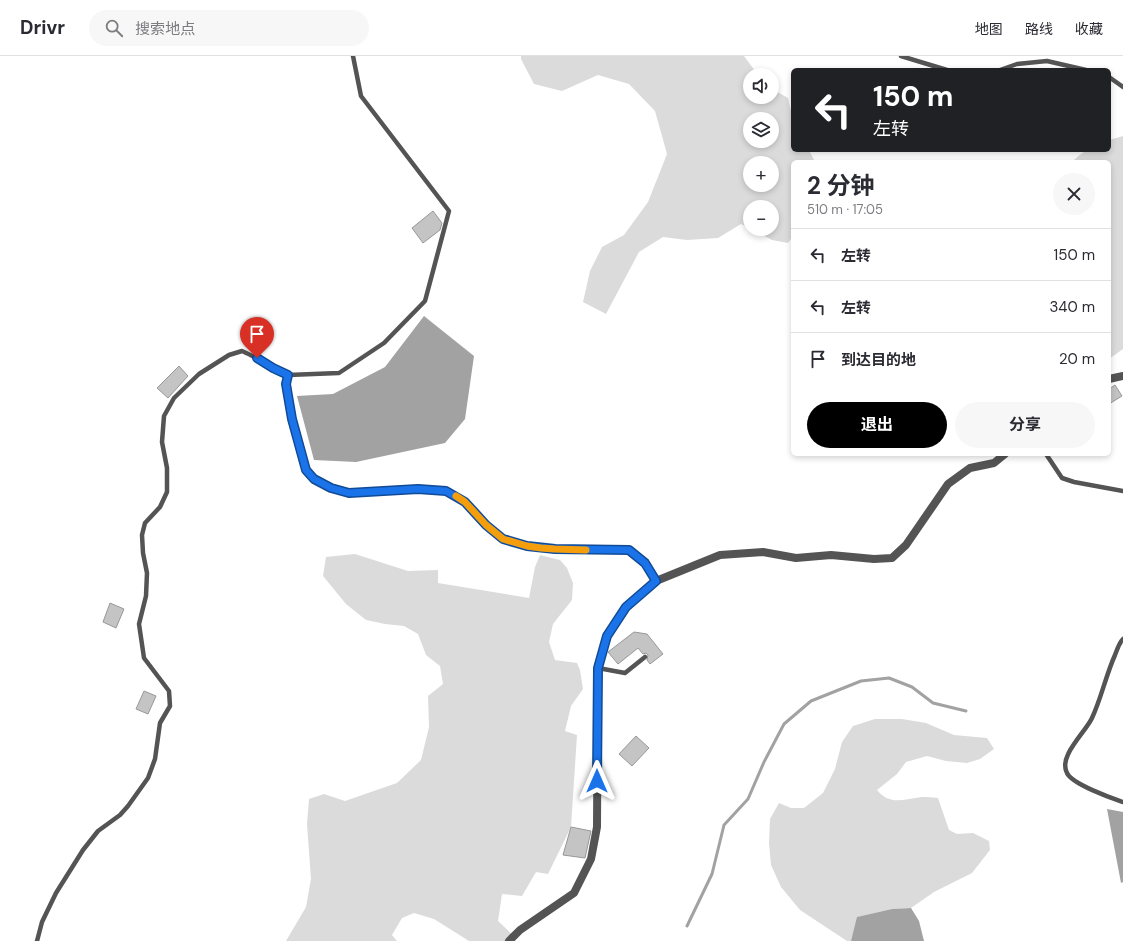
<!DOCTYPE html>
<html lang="zh">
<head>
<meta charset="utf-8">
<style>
	body { margin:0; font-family:"DM Sans","Noto Sans SC",sans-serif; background:#f7f7f7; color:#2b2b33; height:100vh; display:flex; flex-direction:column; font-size:15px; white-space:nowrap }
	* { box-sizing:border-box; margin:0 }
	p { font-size:13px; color:#7c7c81 }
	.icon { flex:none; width:22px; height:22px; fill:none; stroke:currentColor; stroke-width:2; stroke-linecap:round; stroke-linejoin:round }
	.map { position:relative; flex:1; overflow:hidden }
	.sheet { position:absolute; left:791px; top:104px; width:320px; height:296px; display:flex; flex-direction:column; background:#fff; border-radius:6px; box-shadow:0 2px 6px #0003 }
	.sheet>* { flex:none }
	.top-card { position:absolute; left:791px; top:12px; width:320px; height:84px; border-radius:6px; box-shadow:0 2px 6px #0003; background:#202124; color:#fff; overflow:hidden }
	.buttons { position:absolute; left:743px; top:12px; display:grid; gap:8px }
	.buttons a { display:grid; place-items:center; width:36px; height:36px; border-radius:50%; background:#fff; box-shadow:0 2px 6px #0003; font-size:20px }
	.pin { position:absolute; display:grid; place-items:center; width:34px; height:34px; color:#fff; margin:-41px -17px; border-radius:50% 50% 50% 0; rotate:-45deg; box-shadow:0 0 4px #0007 }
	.pin .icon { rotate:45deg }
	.me { position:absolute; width:44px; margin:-22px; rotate:0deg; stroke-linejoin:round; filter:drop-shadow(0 0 3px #0008) }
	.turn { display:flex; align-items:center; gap:14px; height:84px; padding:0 16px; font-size:18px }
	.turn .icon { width:52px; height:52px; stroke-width:2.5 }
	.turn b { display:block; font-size:28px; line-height:34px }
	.round { display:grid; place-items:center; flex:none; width:42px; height:42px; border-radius:21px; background:#f7f7f7 }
	.overview { display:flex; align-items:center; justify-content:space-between; height:68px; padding:0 16px }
	h1 { font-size:24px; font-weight:700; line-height:30px }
	.action { display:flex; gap:8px; margin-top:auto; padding:8px 16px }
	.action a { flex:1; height:46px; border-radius:24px; background:#000; color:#fff; font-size:16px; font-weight:700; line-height:46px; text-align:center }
	.action a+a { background:#f7f7f7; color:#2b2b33 }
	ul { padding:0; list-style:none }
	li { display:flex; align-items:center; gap:12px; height:52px; padding:0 16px; border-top:1px solid #e1e1e2 }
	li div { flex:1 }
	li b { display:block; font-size:15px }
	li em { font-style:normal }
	header { display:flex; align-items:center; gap:24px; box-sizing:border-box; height:56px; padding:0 20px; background:#fff; border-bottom:1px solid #e1e1e2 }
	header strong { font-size:19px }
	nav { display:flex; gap:22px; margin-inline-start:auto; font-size:14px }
	.search { width:280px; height:36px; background:#f7f7f7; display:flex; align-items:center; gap:10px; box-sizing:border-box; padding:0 14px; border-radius:22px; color:#7c7c81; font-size:15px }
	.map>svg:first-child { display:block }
</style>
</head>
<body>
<header>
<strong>Drivr</strong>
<div class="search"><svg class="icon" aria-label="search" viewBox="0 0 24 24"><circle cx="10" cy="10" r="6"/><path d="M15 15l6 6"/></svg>搜索地点</div>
<nav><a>地图</a><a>路线</a><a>收藏</a></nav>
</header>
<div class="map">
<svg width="1123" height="885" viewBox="0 0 1123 885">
	<rect width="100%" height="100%" fill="#fff"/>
	<path fill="#dbdbdb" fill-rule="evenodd" d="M 521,0 L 744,0 L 758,19 L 750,19 L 750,41 L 772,41 L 772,33 L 788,42 L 793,64 L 793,94 L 809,94 L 815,106 L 793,106 L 793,180 L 788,187 L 772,184 L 751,173 L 772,173 L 772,151 L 750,151 L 750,172 L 741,168 L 718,182 L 687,184 L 663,181 L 639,196 L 606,258 L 583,246 L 590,215 L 602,191 L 624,179 L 648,146 L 667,98 L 655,55 L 629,28 L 598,19 L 562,35 L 534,28 L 521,3 ZM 750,63 L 772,63 L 772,85 L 750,85 ZM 750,107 L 772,107 L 772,129 L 750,129 Z
		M 1123,80 L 1123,293 L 1109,303 L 1109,106 L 1072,106 C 1087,91 1089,94 1109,94 L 1109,84 Z
		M 355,498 L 408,515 L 438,514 L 438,527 L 529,542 L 535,511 L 540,499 L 560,504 L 567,512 L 573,527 L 572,544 L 553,568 L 549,586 L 555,604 L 577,607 L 580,614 L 583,633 L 571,650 L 565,675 L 577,679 L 571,771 L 548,818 L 536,816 L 522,840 L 502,838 L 498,865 L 514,880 L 509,885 L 469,885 L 434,863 L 414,857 L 402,862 L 392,879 L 397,885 L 286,885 L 306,851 L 311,823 L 307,768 L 309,743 L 324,738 L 345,745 L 397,727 L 421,704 L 429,671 L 428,640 L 443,628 L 440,610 L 426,599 L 418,578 L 404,570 L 385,568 L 366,564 L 346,548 L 323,520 L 326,501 Z
		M 875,663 L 902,663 L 926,667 L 954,679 L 987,682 L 994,693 L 980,703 L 967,707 L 946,705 L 927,700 L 906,706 L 897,718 L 877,734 C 890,750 904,743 922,741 C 927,741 932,741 938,742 L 949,774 L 957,778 L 973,777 L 989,785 L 990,794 L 972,817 L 934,836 L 911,852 L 892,853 L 858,861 L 851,885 L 847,885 L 800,854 L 781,831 L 771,809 L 769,787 L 770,763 L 779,747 L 791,752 L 804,752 L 823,737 L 835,713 L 842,686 L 853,670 Z"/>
	<path fill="#a2a2a2" d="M 424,260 L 474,300 L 465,363 L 445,387 L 356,406 L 314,404 L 297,340 L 333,338 L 385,311 Z
		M 1107,753 L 1123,756 L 1123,826 L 1121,827 Z
		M 911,852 L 919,865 L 924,885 L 851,885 L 857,861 L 892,853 Z"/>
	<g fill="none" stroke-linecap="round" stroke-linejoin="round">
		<path stroke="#a2a2a2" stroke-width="3" d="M 687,870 L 712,818 L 724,769 L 748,743 L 764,706 L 784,668 L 811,645 L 861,625 L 889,622 L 912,631 L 933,647 L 966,655"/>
	</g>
	<path fill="#c4c4c4" stroke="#989898" d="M 433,155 L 442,167 L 440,174 L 423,187 L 412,172 Z
		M 179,310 L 188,320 L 168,342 L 157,332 Z
		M 1115,329 L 1122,340 L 1109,348 L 1109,333 Z
		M 110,547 L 124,553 L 116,572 L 103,566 Z
		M 634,576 L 647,578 L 663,598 L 650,608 L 647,604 L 648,599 L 646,597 L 643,598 L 638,592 L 618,608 L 608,596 Z
		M 144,635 L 156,640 L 148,658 L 136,653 Z
		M 636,680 L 649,692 L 632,710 L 619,698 Z
		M 571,771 L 591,775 L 585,802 L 563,799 Z"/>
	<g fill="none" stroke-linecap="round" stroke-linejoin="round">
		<path stroke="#545454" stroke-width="4.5" d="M 901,0 L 947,14
			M 1000,14 L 1017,8 L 1047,5 L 1086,14
			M 1109,21 L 1123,31
			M 288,319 L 339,317 L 384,287 L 425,245 L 449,155 L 361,40 L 353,0
			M 1046,398 L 1062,422 L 1074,426 L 1123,435
			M 1123,583 C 1119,587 1117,594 1115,599 C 1106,619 1101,643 1092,662 C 1085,677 1058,700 1067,717 C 1072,728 1111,742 1123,746
			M 598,612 L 625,617 L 645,601
			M 37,885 L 42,866 L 56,837 L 83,794 L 98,775 L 120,759 L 128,750 L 148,722 L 155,703 L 160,667 L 170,650 L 169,635 L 144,602 L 139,568 L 146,540 L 147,517 L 143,497 L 142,479 L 145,467 L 160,451 L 167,436 L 167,412 L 162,386 L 164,360 L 174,342 L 199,318 L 229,299 L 242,295 C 258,302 272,312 288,319 L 286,328 L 292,363 L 306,414 L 314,423 L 331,432 L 349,437 L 418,433 L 446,435 L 465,446 L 486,469 L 503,483 L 527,490 L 555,493 L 629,494 C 644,504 647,510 656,525"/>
		<path stroke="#545454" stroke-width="8" d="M 1109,323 L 1123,320
			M 509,885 L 520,874 L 574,837 L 591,803 L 597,771 L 598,612 L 607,580 L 626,551 L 656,525 L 720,499 L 763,496 L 796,502 L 831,499 L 874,503 L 892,502 L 906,489 L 948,428 L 970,412 L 994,407 L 1005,398"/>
	</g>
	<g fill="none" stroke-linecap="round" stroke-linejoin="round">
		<defs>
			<path id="route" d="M 257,302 L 273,312 L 288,319 L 286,328 L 292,363 L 306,414 L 314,423 L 331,432 L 349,437 L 418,433 L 446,435 L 465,446 L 486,469 L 503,483 L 527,490 L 555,493 L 629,494 L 645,507 L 656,525 L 626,551 L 607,580 L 598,612 L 597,725"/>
		</defs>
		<use href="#route" stroke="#114b97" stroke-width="10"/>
		<use href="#route" stroke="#1a73e8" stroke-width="7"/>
		<path stroke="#f59e0b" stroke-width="7" d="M 456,440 L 465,446 L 486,469 L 503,483 L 527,490 L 541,492 L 555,493 L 586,494"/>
	</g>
</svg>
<div class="buttons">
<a><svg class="icon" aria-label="sound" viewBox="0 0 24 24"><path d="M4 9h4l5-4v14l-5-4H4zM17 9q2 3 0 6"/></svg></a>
<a><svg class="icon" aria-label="layers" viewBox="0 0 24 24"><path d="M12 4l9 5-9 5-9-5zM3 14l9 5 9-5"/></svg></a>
<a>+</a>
<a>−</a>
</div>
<div class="pin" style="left:257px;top:302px;background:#d93025"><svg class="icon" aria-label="arrive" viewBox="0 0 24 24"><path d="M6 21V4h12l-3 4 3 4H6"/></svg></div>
<svg class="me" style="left:597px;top:725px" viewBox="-20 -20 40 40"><path d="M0-17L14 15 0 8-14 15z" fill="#1a73e8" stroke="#fff" stroke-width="4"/></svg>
<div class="top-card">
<div class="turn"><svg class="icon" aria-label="left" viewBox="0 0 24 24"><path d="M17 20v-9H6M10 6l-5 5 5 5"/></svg><div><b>150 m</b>左转</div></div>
</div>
<section class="sheet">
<div class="overview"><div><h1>2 分钟</h1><p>510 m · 17:05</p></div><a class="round"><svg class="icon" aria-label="close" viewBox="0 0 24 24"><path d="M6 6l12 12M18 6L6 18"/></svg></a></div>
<ul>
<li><svg class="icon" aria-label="left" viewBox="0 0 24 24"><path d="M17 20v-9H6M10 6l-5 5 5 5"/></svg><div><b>左转</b></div><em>150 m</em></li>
<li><svg class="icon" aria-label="left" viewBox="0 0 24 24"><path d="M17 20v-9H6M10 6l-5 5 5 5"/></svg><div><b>左转</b></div><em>340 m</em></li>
<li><svg class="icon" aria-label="arrive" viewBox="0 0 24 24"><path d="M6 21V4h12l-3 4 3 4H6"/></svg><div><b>到达目的地</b></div><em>20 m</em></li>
</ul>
<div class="action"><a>退出</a><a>分享</a></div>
</section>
</div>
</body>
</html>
